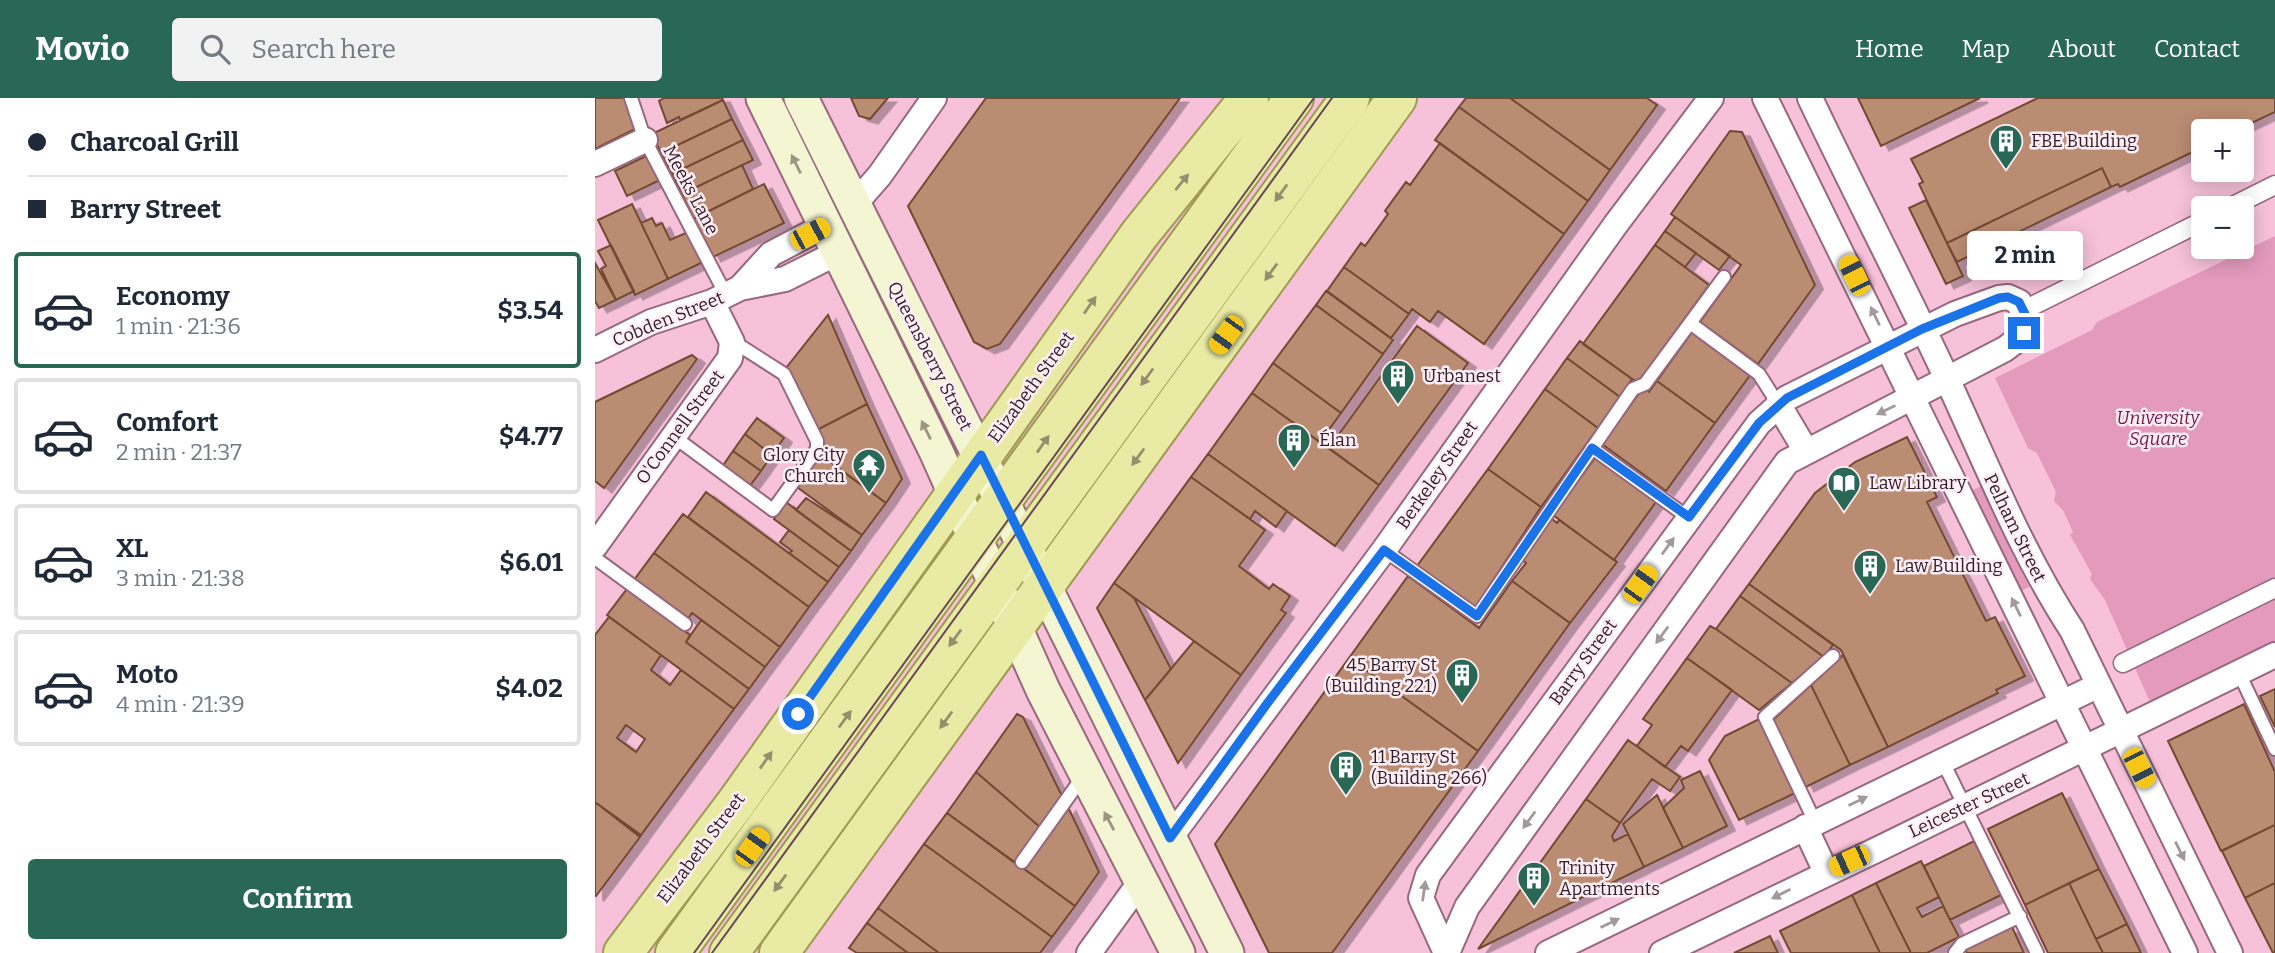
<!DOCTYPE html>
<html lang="en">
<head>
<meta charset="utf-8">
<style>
  body { margin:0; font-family:Bitter,serif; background:#f2f2f3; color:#1f2937; height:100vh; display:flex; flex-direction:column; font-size:26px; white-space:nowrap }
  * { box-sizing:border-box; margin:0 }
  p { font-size:23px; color:#747a83 }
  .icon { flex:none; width:38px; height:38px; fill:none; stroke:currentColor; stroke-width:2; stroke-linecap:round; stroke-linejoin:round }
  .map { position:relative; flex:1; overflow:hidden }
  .side { display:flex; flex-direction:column; background:#fff; width:595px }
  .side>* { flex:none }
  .hud { display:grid; align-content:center; height:154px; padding:0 28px; background:#fff }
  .tools { position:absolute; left:1596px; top:21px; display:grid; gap:14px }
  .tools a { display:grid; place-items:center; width:63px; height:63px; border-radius:7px; background:#fff; box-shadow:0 4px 18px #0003; font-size:35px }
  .end { position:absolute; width:32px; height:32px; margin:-16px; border:9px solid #1a73e8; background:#fff; box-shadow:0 0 0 4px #fff }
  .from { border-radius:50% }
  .bubble { position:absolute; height:49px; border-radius:7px; background:#fff; box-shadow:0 4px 18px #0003; font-size:23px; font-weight:700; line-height:49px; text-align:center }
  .car { position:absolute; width:21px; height:42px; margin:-21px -10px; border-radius:9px; box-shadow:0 0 5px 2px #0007; background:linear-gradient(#f5c518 24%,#345 0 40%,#f5c518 0 76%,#345 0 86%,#f5c518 0) }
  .hud b { display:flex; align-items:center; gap:24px; height:66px; font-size:26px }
  .hud b+b { border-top:2px solid #e0e1e3 }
  .hud i { width:18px; height:18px; background:#1f2937 }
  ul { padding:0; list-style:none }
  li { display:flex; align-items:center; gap:21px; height:116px; margin:0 14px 10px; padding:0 14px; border:4px solid #e0e1e3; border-radius:7px }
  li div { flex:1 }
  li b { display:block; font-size:26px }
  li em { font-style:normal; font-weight:700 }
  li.on { border-color:#296855 }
  li>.icon { width:63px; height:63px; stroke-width:1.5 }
  .action { display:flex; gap:14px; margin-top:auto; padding:14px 28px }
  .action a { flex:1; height:80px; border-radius:7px; background:#296855; color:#fff; font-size:28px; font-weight:700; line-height:80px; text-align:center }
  header { display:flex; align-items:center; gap:42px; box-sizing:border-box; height:98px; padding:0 35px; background:#296855; color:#fff }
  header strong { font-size:33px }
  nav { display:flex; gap:38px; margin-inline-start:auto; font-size:24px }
  .search { width:490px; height:63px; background:#f2f2f3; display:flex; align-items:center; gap:18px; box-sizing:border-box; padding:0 24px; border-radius:7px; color:#747a83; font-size:26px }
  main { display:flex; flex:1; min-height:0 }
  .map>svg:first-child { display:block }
  .green { fill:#e39abc }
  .building { fill:#ba8c72; stroke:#734932; stroke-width:2; fill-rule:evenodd; filter:url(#shadow) }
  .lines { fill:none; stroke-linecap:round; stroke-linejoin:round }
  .service-casing { stroke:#97687e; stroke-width:16 }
  .pedestrian-casing { stroke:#97687e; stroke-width:21 }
  .minor-casing { stroke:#97687e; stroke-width:28 }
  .secondary-casing { stroke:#97687e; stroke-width:37 }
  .primary-casing { stroke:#9e9a52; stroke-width:42 }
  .service { stroke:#fff; stroke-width:12 }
  .pedestrian { stroke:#fff; stroke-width:18 }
  .minor { stroke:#fff; stroke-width:24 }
  .secondary { stroke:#f4f5d2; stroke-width:33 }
  .primary { stroke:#e9eba5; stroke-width:38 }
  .tram { stroke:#664a57; stroke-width:2 }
  .oneway { fill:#9c9485 }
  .oneway2 { fill:#968e6c }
  .oneway3 { fill:#a2999d }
  .route { stroke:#1a73e8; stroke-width:9 }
  .labels { text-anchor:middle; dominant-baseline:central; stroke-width:5; stroke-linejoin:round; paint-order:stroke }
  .poi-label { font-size:18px; fill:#301d26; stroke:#ffeef5; text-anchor:start }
  .street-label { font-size:18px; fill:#301d26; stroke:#ffeef5 }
  .park-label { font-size:18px; font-style:italic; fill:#72174c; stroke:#ffeef5 }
</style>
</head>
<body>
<header>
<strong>Movio</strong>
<div class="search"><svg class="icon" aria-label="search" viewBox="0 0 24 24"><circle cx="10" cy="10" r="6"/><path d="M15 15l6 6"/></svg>Search here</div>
<nav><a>Home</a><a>Map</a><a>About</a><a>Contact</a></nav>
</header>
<main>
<section class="side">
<div class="hud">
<b><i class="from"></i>Charcoal Grill</b>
<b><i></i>Barry Street</b>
</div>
<ul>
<li class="on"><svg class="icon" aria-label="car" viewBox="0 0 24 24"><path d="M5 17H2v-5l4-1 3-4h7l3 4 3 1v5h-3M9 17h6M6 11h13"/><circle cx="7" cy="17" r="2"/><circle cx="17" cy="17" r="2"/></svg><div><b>Economy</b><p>1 min · 21:36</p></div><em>$3.54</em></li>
<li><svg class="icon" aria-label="car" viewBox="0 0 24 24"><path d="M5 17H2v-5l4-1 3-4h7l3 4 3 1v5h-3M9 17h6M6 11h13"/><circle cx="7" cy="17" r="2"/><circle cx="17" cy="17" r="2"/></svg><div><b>Comfort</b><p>2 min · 21:37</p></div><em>$4.77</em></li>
<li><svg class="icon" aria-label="car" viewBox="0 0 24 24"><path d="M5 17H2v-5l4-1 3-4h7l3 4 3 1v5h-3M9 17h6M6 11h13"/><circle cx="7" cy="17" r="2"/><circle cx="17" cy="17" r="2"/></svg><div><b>XL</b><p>3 min · 21:38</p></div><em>$6.01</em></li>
<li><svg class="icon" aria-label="car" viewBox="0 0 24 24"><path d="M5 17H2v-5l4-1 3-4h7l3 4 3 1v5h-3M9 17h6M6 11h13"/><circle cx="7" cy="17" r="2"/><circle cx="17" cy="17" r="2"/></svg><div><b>Moto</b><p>4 min · 21:39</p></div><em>$4.02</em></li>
</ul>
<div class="action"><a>Confirm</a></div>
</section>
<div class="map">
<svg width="1680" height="855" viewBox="0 0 1680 855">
  <defs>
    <filter id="shadow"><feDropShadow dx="8" dy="4.5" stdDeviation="0" flood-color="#0004"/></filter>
  </defs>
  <rect width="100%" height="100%" fill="#f6c1d9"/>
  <path class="green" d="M1680,138V544L1555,604L1510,502L1495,481L1497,476L1475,437L1478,434L1468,412L1459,403L1461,394L1442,355L1433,350L1400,280L1497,232L1502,224Z
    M1390,386L1440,486L1424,494L1374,394Z"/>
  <path class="building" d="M0,0H33L39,13L34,15L42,30L0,51Z
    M69,0H127L128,2L85,22L84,19L72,25L64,3Z
    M256,0H293L275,21L264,18Z
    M391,0H585L405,246L392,251L379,244L313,108Z
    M871,0H915L1015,72L993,103L864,9Z
    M915,0H1052L1062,7L1015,72Z
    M1263,0H1385L1286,48Z
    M1443,0H1680V14L1640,33H1608V49L1525,89L1523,86L1516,89L1507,70L1352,145L1324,86L1328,84L1316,61Z
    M128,2L137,21L66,55L57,36Z
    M864,9L993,103L969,136L840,42Z
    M137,21L148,42L77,76L66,55Z
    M1135,33L1147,34L1220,187L1163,266L1105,224L1146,167L1076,116Z
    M148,42L158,62L87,96L77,76Z
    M845,45L969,136L889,246L843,213L835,224L817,211L814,216L749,169L766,145L770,148L793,116L790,113L811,84L815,87Z
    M55,56L67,81L32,98L20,73Z
    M147,67L158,91L98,121L87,96Z
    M1507,70L1516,89L1362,164L1352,145Z
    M169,86L189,125L118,159L98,121Z
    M1331,102L1368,178L1351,186L1314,110Z
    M37,106L73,181L40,197L3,122Z
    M1080,119L1135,158L1124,172L1070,133Z
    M57,120L61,128L67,125L75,142L93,134L108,164L73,181L46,125Z
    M1070,133L1101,155L1090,169L1060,147Z
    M16,147L39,193L21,202L6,171L11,168L3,153Z
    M1060,147L1114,187L1043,285L988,246Z
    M0,165L21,202L4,210L0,203Z
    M749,169L814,216L796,240L732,193Z
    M731,193L798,242L788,256L721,207Z
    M721,207L788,256L746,315L678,265Z
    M233,217L272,306L222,332L191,270Z
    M822,228L873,265L784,387L734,350Z
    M1097,234L1156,276L1120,325L1062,283Z
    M985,243L1037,281L1025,299L972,260Z
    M97,257L102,261L9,390L0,383V304Z
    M972,260L1025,299L1003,330L950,291Z
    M678,265L746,315L725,344L657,295Z
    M1062,283L1120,325L1071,393L1007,346L1048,290L1054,294Z
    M950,291L1003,330L946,409L893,371Z
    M657,295L784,387L740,448L613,356Z
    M272,306L307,381L291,405L239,367L244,361L233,353L222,332Z
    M162,320L189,340L177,357L150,336Z
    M150,336L177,357L166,373L138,353Z
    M1312,339L1342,399L1332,404L1391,523L1400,519L1430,578L1401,592L1403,595L1293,649L1246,552L1154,486L1220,395L1260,364Z
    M138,353L166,373L154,389L127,369Z
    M613,356L692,413L681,429L660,413L655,421L596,379Z
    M226,357L291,405L267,437L202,389Z
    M1000,360L1061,404L1019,462L958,417Z
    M893,371L946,409L880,510L822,468Z
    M596,379L670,432L644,468L674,491L678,486L695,498L686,512L691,515L646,577L519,485Z
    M111,394L233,484L214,509L93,419Z
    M211,400L267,437L256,453L201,412Z
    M191,404L256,453L244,469L179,421Z
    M88,416L214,509L185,549L59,455Z
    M956,420L962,425L964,422L1022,464L975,525L917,483L931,465L927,461Z
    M194,432L244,469L233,484L194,455L197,453L185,444Z
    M59,455L185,549L170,569L97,515L93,521L39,482Z
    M813,478L884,530L917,483L975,525L883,653L754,560Z
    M519,485L539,500L576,571L550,602L502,510Z
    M1154,486L1238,547L1229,559L1145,498Z
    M32,491L95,537L91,544L154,591L139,611L12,517Z
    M1145,498L1229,559L1197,585L1121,531Z
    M14,519L66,557L56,572L75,587L86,572L139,611L46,737L0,704V537ZM31,627L50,641L41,654L22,640Z
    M106,522L170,569L154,591L91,544Z
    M1115,528L1121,531L1197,585L1164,612L1092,560Z
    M599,543L646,577L583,665L550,602Z
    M1248,557L1293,649L1255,667L1216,587Z
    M754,560L883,653L737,855H674L620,746Z
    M1092,560L1137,592L1093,653L1086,648L1070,669L1042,648L1057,627L1048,621Z
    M1216,587L1255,667L1211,689L1178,622Z
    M1680,591V629L1665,598Z
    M1649,606L1680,674V727L1626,753L1573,643Z
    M422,616L428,619L468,700L446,730L381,674Z
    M1164,621L1200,695L1144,722L1114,662L1130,638Z
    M1033,642L1085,679L1075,693L1057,681L1025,725L991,701Z
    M1105,673L1132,728L1088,750L1068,710L1089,690L1086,682Z
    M381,674L446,730L420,765L352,715Z
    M1467,695L1504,771L1430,807L1393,731Z
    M1062,697L1088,750L1049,769L1028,726Z
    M991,701L1025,725L1017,738L1019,743L1033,736L1049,769L883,851Z
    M0,704L45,739L1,798L0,797Z
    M473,709L504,774L480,808L429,771Z
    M352,715L480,808L457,839L329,746Z
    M1680,727V785L1650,800L1627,753Z
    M1379,743L1406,797L1355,822L1329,768Z
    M329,746L457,839L445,855H344L283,810Z
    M1326,763L1344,799L1322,810L1327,819L1348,808L1364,839L1332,855H1316L1281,785Z
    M1504,771L1532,826L1501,841L1474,785Z
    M1281,785L1316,855H1285L1257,797Z
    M1474,785L1501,841L1508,855H1453L1430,807Z
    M1680,785V854L1678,855L1650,800Z
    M1257,797L1285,855H1196L1185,833Z
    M283,810L344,855H313L272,825Z
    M272,825L313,855H262L254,850Z
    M1532,826L1546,855H1508L1501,841Z
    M1417,829L1429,855H1372L1370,851Z
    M1175,838L1183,855H1139Z"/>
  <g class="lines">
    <defs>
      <path id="service" d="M36,0L50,42L131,197
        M1095,225L1164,276L1183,306
        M78,338L178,412L222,351V343L189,276L136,242
        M997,350L1094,420
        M789,452L882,518L1038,291L1050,286L1129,179
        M0,460L90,526
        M1644,575L1680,651
        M1347,662L1442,855
        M1220,724L1170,619L1238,558
        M427,764L489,677
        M1360,855L1367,846L1425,818"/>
      <path id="pedestrian" d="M1634,110L1680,87
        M1429,212L1608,123
        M1528,565L1680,490"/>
      <path id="minor" d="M1170,0L1590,855
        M1215,0C1260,95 1309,188 1353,283C1392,367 1426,454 1477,532L1635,855
        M0,66L50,42
        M258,108L285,77L339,0
        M145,190L176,156L231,127
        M0,252L56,224L117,204L145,190L190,181L244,154
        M1183,306L1211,353
        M0,448L135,260L137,244L117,204
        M1210,729L1231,774
        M575,740L789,452L1021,126L1116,0
        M494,855L546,783
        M851,855L826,800L833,777L1164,325L1192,300L1360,216L1404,200L1413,199L1424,204L1432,228L1426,239L1410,251L1192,364L872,809L852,855
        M953,855L1504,587
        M1067,855C1272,757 1476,658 1680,557"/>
      <path id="secondary" d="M168,0L341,353L448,592L583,855
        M206,0L632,855"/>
      <path id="primary" d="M28,855L141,705L544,137L654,0
        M80,855C286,570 492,284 699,0
        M134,855L755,0
        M184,855L802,0"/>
    </defs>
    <use href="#service" class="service-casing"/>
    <use href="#pedestrian" class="pedestrian-casing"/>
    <use href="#minor" class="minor-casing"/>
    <use href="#secondary" class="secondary-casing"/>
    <use href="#primary" class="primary-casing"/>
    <use href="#service" class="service"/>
    <use href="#pedestrian" class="pedestrian"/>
    <use href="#minor" class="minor"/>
    <use href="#secondary" class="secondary"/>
    <use href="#primary" class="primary"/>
    <path class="tram" d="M99,855L719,0
      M117,855L737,0"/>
  </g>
  <defs><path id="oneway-solid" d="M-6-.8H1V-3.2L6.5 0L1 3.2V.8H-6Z" transform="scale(1.75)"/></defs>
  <g class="oneway">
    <use href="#oneway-solid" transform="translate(201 66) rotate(-116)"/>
    <use href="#oneway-solid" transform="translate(331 332) rotate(-116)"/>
    <use href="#oneway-solid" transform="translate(514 723) rotate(-118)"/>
  </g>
  <g class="oneway2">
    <use href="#oneway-solid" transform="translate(587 84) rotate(-51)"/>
    <use href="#oneway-solid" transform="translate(686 95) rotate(126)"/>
    <use href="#oneway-solid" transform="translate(676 174) rotate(126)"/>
    <use href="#oneway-solid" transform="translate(495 207) rotate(-55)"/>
    <use href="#oneway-solid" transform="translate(552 279) rotate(126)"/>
    <use href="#oneway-solid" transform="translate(448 346) rotate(-55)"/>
    <use href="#oneway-solid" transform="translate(543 359) rotate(126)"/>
    <use href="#oneway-solid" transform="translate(360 540) rotate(126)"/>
    <use href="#oneway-solid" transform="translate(250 621) rotate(-54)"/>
    <use href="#oneway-solid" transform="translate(351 622) rotate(126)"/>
    <use href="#oneway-solid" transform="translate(171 662) rotate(-55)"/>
    <use href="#oneway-solid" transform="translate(185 785) rotate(126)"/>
  </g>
  <g class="oneway3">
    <use href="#oneway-solid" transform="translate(1280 218) rotate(-116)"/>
    <use href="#oneway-solid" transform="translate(1291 312) rotate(154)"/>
    <use href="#oneway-solid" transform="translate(1073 448) rotate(-54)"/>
    <use href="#oneway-solid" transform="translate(1421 509) rotate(-116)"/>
    <use href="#oneway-solid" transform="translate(1067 537) rotate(126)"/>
    <use href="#oneway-solid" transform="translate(1263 703) rotate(-26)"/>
    <use href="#oneway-solid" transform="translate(934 722) rotate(126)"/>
    <use href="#oneway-solid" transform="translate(1585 753) rotate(64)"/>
    <use href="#oneway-solid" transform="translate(829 793) rotate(-82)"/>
    <use href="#oneway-solid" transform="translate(1186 796) rotate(153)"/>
    <use href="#oneway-solid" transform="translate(1015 825) rotate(-26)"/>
  </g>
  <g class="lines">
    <path class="route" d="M203,616L386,357L575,740L674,603L789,452L882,518L997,350L1094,419L1164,325L1192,300L1327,231L1404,200L1413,199L1424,204L1432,220L1429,235"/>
  </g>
  <defs>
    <symbol id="building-pin" viewBox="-11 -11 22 30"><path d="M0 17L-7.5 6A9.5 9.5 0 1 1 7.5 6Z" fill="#296855" stroke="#ffeef5"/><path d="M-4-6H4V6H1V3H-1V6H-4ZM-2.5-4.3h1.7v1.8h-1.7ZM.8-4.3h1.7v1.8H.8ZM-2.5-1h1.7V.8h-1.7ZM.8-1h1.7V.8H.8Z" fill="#fff"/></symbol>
    <symbol id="temple-pin" viewBox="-11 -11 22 30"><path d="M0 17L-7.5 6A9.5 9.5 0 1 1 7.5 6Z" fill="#296855" stroke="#ffeef5"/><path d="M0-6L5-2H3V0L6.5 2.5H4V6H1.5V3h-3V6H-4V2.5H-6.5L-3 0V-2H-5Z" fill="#fff"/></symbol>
    <symbol id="library-pin" viewBox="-11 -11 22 30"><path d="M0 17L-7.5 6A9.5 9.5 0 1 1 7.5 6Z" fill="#296855" stroke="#ffeef5"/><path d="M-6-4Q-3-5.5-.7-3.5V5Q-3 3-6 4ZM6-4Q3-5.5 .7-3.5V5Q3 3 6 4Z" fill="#fff"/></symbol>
  </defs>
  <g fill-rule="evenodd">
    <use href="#building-pin" x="1392" y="24" width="38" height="52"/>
    <use href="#building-pin" x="784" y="259" width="38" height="52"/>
    <use href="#building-pin" x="680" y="323" width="38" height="52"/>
    <use href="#temple-pin" x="255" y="348" width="38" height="52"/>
    <use href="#library-pin" x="1230" y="366" width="38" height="52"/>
    <use href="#building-pin" x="1256" y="449" width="38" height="52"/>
    <use href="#building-pin" x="848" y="558" width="38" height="52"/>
    <use href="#building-pin" x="732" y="650" width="38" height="52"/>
    <use href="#building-pin" x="920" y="761" width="38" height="52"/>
  </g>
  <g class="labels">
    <g class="poi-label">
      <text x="1436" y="43">FBE Building</text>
      <text x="828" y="278">Urbanest</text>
      <text x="724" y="342">Élan</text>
      <text x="250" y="357" text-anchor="end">Glory City<tspan x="250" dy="21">Church</tspan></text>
      <text x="1274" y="385">Law Library</text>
      <text x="1300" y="468">Law Building</text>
      <text x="842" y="567" text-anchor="end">45 Barry St<tspan x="842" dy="21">(Building 221)</tspan></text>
      <text x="776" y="659">11 Barry St<tspan x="776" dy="21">(Building 266)</tspan></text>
      <text x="964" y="770">Trinity<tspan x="964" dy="21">Apartments</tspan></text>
    </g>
    <g class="street-label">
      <text transform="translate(96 92) rotate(62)">Meeks Lane</text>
      <text transform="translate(73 221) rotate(-22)">Cobden Street</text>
      <text transform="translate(335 258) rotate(63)">Queensberry Street</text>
      <text transform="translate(436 289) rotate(-54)">Elizabeth Street</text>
      <text transform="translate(85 329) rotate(-54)">O'Connell Street</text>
      <text transform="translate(842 377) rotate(-55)">Berkeley Street</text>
      <text transform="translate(1420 430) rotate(64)">Pelham Street</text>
      <text transform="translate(988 564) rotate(-54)">Barry Street</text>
      <text transform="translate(1374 707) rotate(-25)">Leicester Street</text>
      <text transform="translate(106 750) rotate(-53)">Elizabeth Street</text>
    </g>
    <g class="park-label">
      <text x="1563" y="320">University<tspan x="1563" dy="21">Square</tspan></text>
    </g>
  </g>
</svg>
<div class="tools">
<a>+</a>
<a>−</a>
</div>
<i class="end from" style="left:203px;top:616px"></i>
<i class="end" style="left:1429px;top:235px"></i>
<div class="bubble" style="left:1372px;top:133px;width:116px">2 min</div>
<i class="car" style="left:215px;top:136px;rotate:62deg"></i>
<i class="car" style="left:1259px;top:177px;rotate:334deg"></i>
<i class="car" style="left:631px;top:237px;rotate:216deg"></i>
<i class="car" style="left:1045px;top:486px;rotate:36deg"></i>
<i class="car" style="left:1544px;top:670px;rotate:153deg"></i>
<i class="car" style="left:157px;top:749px;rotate:36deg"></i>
<i class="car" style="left:1254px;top:763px;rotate:246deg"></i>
</div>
</main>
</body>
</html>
